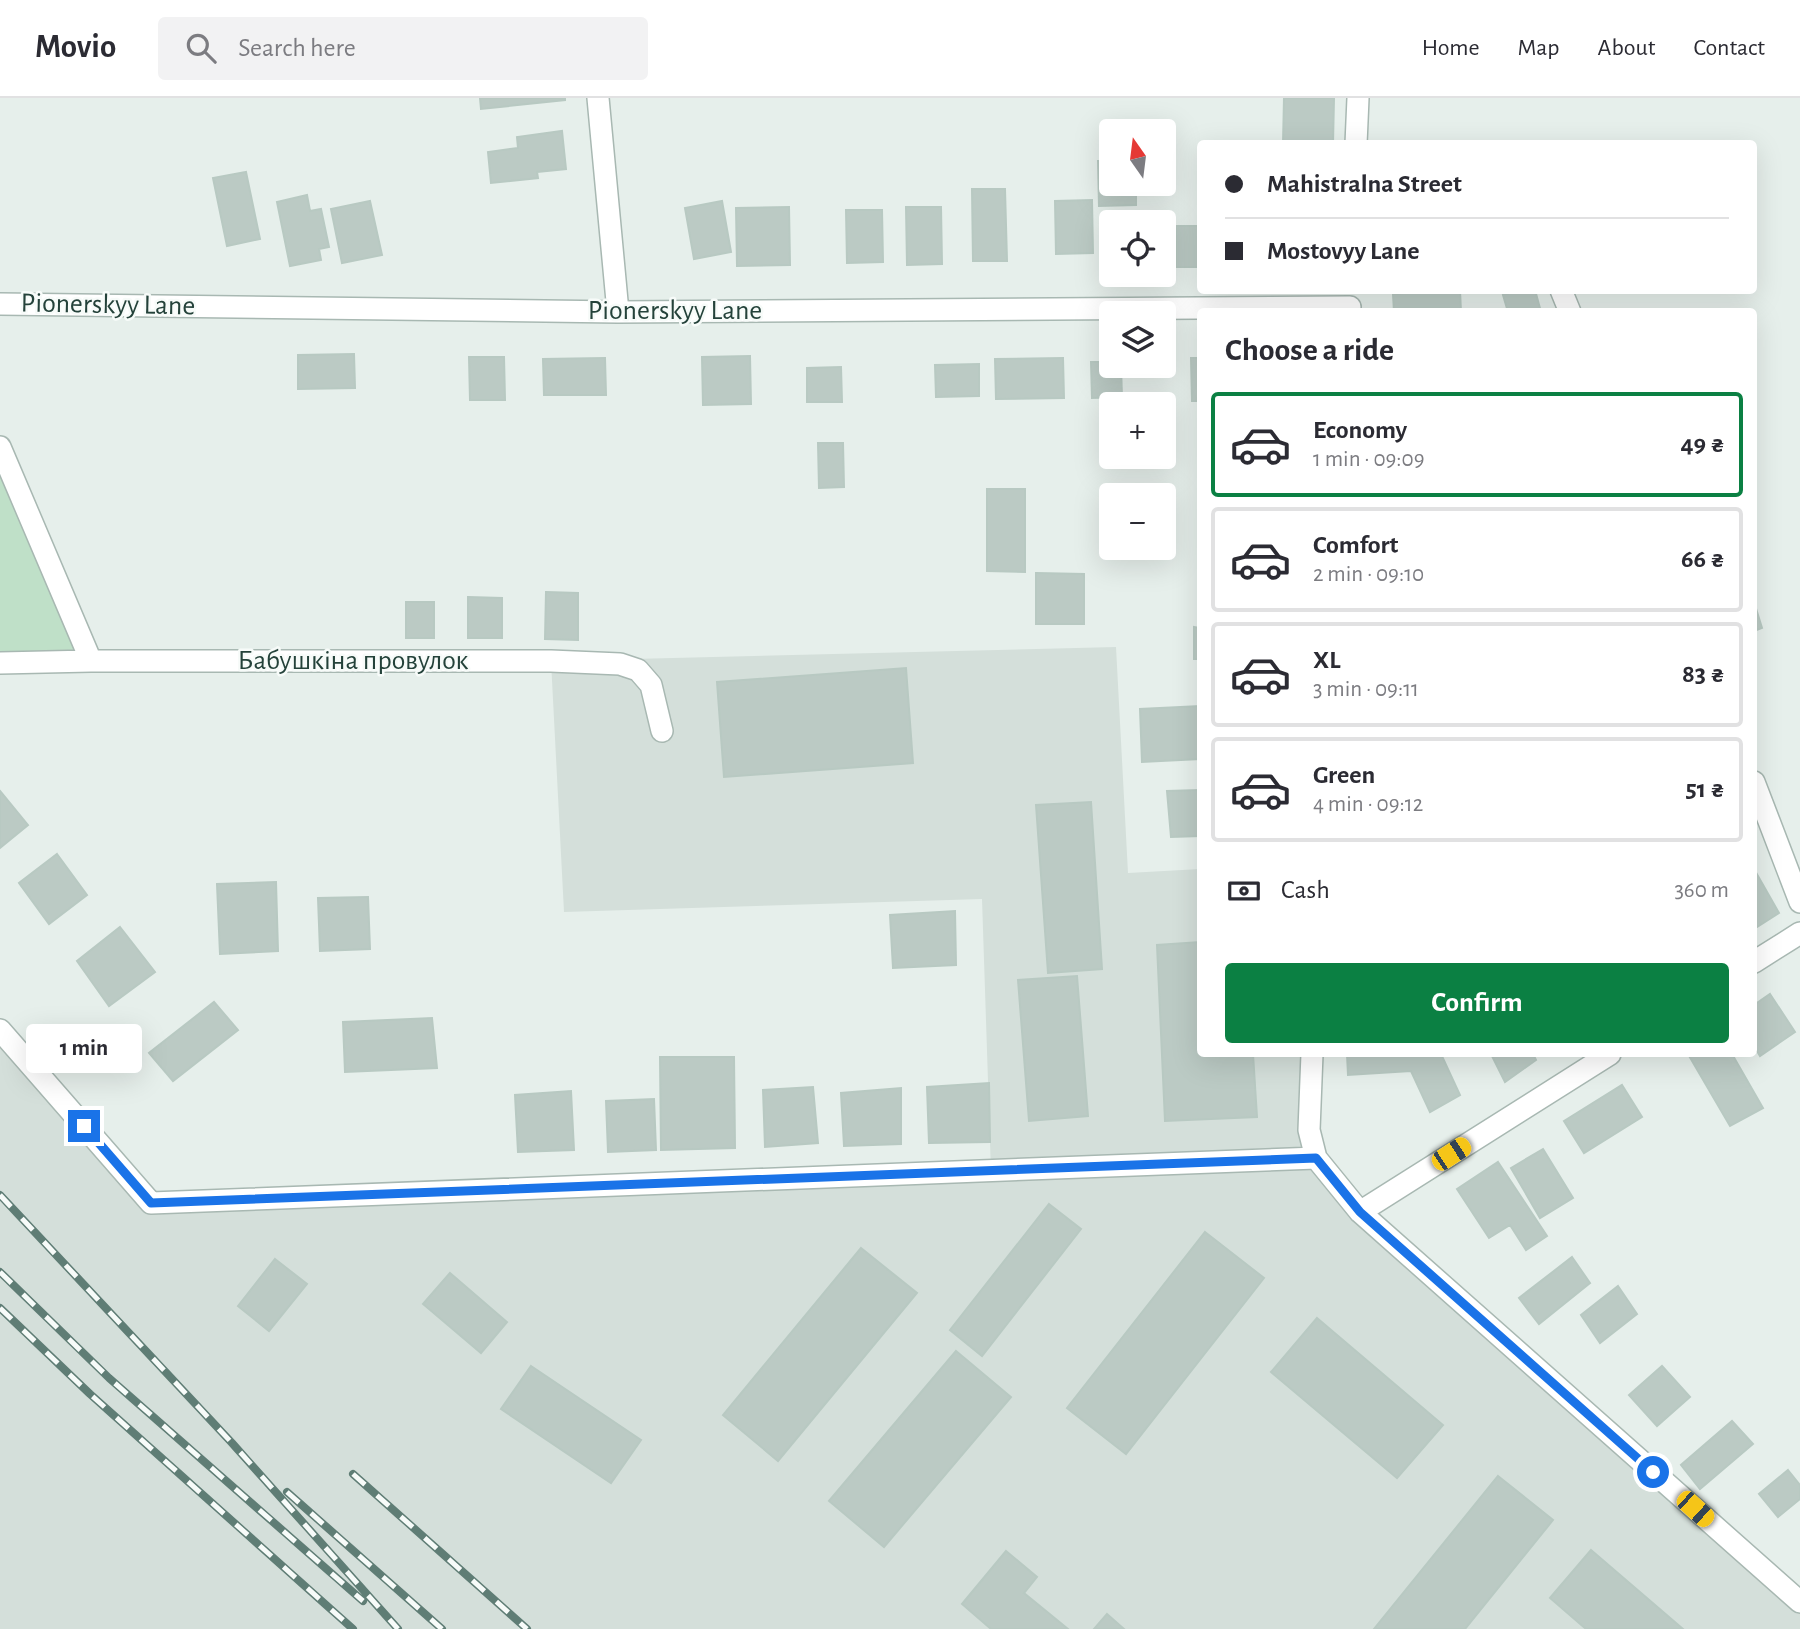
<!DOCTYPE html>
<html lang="en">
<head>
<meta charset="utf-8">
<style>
  body { margin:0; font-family:"Alegreya Sans",sans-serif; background:#f2f2f3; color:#2b2b33; height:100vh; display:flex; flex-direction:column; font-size:26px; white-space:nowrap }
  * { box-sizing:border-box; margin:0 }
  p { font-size:23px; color:#7c7c81 }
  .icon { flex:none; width:38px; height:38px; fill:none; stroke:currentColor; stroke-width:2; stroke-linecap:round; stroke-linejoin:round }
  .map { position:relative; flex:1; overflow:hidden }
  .drawer { position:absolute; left:1197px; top:210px; width:560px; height:749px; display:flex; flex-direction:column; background:#fff; border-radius:7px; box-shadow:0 7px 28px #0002 }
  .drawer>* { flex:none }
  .banner { position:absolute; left:1197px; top:42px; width:560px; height:154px; border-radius:7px; box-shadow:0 7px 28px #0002; display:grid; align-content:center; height:154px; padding:0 28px; background:#fff }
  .needle { width:46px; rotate:346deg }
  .buttons { position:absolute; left:1099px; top:21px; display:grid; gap:14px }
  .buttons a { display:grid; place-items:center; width:77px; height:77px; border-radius:7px; background:#fff; box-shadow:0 7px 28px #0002; font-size:35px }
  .end { position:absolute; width:32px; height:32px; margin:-16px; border:9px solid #1a73e8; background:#fff; box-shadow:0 0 0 4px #fff }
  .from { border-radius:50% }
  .bubble { position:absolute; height:49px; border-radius:7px; background:#fff; box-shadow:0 7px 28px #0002; font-size:23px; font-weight:700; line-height:49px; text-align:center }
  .car { position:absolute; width:21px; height:42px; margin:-21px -10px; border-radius:9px; box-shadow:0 0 5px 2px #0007; background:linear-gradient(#f5c518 24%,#345 0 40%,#f5c518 0 76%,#345 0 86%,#f5c518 0) }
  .banner b { display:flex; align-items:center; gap:24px; height:66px; font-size:26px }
  .banner b+b { border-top:2px solid #e1e1e2 }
  .banner i { width:18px; height:18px; background:#2b2b33 }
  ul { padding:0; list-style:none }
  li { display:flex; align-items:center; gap:21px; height:105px; margin:0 14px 10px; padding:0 14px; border:4px solid #e1e1e2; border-radius:7px }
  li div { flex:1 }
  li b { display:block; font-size:26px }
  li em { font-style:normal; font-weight:700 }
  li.on { border-color:#0b8043 }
  li>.icon { width:63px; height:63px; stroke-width:1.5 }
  h2 { padding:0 28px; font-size:32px; line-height:84px }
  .pay { display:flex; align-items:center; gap:18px; height:77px; padding:0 28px; font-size:26px }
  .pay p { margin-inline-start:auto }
  .button { display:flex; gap:14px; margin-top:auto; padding:14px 28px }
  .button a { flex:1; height:80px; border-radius:7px; background:#0b8043; color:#fff; font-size:28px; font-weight:700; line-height:80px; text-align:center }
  header { display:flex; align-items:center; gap:42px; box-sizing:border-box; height:98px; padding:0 35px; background:#fff; border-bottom:2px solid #e1e1e2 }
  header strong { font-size:33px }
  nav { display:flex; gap:38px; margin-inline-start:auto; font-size:24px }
  .search { width:490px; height:63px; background:#f2f2f3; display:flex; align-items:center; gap:18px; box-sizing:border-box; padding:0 24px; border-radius:7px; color:#7c7c81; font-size:26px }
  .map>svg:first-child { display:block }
  .built { fill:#d4dfda }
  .green { fill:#bfe0c8 }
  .building { fill:#bbcac4; stroke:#b8c9c2; stroke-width:2 }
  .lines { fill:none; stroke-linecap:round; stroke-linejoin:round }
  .minor-casing { stroke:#a8b8b2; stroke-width:24 }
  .minor { stroke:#fff; stroke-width:21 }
  .rail-casing { stroke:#5f7d75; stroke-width:8 }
  .rail { stroke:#f7fbf9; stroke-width:5; stroke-dasharray:16; stroke-linecap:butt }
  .route { stroke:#1a73e8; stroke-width:9 }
  .labels { text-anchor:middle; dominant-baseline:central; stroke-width:5; stroke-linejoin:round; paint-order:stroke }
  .street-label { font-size:28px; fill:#24423a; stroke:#f7fbf9 }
</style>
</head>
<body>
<header>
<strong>Movio</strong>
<div class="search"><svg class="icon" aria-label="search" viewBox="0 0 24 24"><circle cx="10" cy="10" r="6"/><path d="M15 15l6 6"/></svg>Search here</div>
<nav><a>Home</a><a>Map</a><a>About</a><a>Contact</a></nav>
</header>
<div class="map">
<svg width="1800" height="1531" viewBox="0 0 1800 1531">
  <rect width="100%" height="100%" fill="#e6efeb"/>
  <path class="built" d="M1116,549L1128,775L1200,771V956H1312L1316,1060L1800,1504V1531H0V932L151,1105L991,1074L982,801L564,814L551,563Z"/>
  <path class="green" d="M0,349L91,563L0,565Z"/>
  <path class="building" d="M480,0H565V2L481,11Z
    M1284,0H1334L1333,46H1283Z
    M562,33L566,71L537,74L538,80L491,85L488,54L518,50L517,39Z
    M1098,63H1111V86H1136V107L1099,108Z
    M246,74L260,141L227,148L213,80Z
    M972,91H1005L1007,163H973Z
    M307,97L310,113L321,111L329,149L319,151L321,162L290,168L277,104Z
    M1092,102L1093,155L1056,156L1055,103Z
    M370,103L382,157L342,165L331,111Z
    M722,103L731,154L694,161L685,110Z
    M789,109L790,167L737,168L736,110Z
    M906,109H941L942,166L907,167Z
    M846,112H882L883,164L847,165Z
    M1176,128H1200V169H1176Z
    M1435,192H1460L1461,214H1394L1393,196Z
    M1518,192H1535L1541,214H1508L1503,197Z
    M354,256L355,290L298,291V257Z
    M750,258L751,306L703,307L702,259Z
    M469,259H504L505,302H470Z
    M605,260L606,297H544L543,261Z
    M1063,260L1064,300L996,301L995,261Z
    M1191,260H1200V303H1192Z
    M1091,264H1111V268H1121L1122,299L1092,300Z
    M979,266V298L936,299L935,267Z
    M841,269L842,304H807V270Z
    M818,345H843L844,389L819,390Z
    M987,391H1025V474L987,473Z
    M1036,475L1084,476V526H1036Z
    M546,494L578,495V542L545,541Z
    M468,499L502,500V540H468Z
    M406,504H434V540H406Z
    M1754,504L1762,530L1754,533Z
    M1194,529L1200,530V561H1194Z
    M906,570L913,665L724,679L717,584Z
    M1200,608V661L1142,664L1140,611Z
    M1200,692V738L1171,739L1167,693Z
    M0,693L28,727L0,750Z
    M1091,704L1102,871L1048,875L1036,707Z
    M57,756L87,797L49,826L19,785Z
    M1754,771L1779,815L1754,831Z
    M276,784L278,853L220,856L217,786Z
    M368,799L370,851L320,853L318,800Z
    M955,813L956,867L893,870L890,817Z
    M120,829L155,874L109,908L77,863Z
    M1200,844V956H1253L1257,1019L1165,1023L1157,847Z
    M1077,878L1088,1018L1029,1023L1018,882Z
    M1770,896L1795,934L1760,958L1754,948V907Z
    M214,904L238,932L173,983L149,955Z
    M432,920L437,970L345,974L343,924Z
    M1347,956H1441L1460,997L1430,1014L1411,973L1348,977Z
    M1491,956H1533L1536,962L1505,984Z
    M1688,956H1732L1763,1010L1730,1028Z
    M660,959H734L735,1050L661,1052Z
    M989,985L990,1044L929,1045L927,989Z
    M1622,987L1642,1019L1584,1055L1564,1023Z
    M813,989L818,1045L765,1049L763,992Z
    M901,990V1046L844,1048L841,995Z
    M571,993L574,1052L518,1054L515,997Z
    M654,1001L656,1052L608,1054L606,1003Z
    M1543,1051L1573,1100L1540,1120L1511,1070Z
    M1498,1064L1547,1138L1526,1152L1510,1127L1489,1140L1457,1091Z
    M1049,1106L1081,1131L982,1258L950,1232Z
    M1205,1134L1264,1180L1126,1356L1067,1310Z
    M861,1150L917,1195L778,1363L723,1317Z
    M1572,1159L1590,1185L1539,1226L1519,1200Z
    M275,1161L307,1186L269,1233L238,1208Z
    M450,1175L507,1224L481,1255L423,1206Z
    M1618,1188L1637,1216L1600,1245L1581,1217Z
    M1317,1220L1443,1327L1397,1380L1271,1274Z
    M956,1253L1011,1299L884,1449L829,1403Z
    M531,1268L641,1342L611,1385L501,1311Z
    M1662,1268L1690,1299L1657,1328L1629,1297Z
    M1732,1323L1753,1346L1700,1391L1681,1367Z
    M1788,1372L1800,1387V1401L1778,1419L1759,1396Z
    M1498,1378L1553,1422L1465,1531H1374Z
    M1591,1452L1683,1531H1586L1550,1500Z
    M1006,1453L1037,1479L1024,1495L1068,1531H991L962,1506Z
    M1107,1516L1124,1531H1094Z"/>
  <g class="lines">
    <defs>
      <path id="minor" d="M598,0L618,214
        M1356,46L1358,0
        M1561,192L1570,214
        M0,206L618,214L1350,209
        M0,349L91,563
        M0,565L91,563H551L620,566L638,572L651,587L662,633
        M1754,684L1800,804
        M1754,864L1800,835
        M0,932L151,1105L1316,1060
        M1312,956L1309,1032L1316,1060L1360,1114L1800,1504
        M1360,1114L1610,956"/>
    </defs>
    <use href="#minor" class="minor-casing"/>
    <use href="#minor" class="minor"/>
    <defs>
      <path id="rail" d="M0,1097L232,1345L398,1531
        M0,1174L109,1280L363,1503
        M0,1210L90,1296L353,1531
        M353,1376L527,1531
        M287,1394L442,1531"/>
    </defs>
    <use href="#rail" class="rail-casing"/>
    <use href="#rail" class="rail"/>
  </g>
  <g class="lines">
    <path class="route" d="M84,1028L151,1105L1316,1060L1360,1114L1653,1374"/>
  </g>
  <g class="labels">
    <g class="street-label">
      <text transform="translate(108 207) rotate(1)">Pionerskyy Lane</text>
      <text x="675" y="213">Pionerskyy Lane</text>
      <text x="353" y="563">Бабушкіна провулок</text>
    </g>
  </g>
</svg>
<div class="buttons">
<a><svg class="needle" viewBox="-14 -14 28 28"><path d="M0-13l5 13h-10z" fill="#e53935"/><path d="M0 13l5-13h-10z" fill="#7c7c81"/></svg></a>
<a><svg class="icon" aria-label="locate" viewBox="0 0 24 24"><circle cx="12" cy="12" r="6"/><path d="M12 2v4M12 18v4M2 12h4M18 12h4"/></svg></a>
<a><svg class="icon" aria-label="layers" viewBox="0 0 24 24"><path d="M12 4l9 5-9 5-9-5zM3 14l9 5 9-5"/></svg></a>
<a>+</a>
<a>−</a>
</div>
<i class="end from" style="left:1653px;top:1374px"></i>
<i class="end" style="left:84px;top:1028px"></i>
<div class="bubble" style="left:26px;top:926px;width:116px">1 min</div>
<i class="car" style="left:1451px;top:1056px;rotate:57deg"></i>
<i class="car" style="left:1695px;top:1411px;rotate:132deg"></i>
<div class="banner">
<b><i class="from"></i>Mahistralna Street</b>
<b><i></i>Mostovyy Lane</b>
</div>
<section class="drawer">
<h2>Choose a ride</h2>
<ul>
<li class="on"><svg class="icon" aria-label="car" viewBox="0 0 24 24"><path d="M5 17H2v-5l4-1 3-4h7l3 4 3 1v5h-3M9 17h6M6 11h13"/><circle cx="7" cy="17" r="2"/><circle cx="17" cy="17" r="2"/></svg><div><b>Economy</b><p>1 min · 09:09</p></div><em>49 ₴</em></li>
<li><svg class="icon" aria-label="car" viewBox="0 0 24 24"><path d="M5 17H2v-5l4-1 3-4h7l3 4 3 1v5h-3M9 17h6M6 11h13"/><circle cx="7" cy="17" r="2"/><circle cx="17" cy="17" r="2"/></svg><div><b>Comfort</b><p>2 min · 09:10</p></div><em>66 ₴</em></li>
<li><svg class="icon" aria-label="car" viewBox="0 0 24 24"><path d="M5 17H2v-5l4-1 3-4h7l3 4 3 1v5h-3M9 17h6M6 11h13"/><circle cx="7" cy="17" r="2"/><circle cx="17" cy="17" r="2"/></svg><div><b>XL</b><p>3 min · 09:11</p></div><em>83 ₴</em></li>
<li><svg class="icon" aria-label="car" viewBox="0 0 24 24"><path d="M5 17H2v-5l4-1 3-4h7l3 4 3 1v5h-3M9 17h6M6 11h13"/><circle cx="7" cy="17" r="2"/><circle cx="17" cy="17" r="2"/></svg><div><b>Green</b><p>4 min · 09:12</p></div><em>51 ₴</em></li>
</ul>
<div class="pay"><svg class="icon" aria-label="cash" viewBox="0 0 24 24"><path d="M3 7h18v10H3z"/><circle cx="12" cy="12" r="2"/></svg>Cash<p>360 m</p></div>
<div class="button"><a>Confirm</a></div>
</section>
</div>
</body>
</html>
